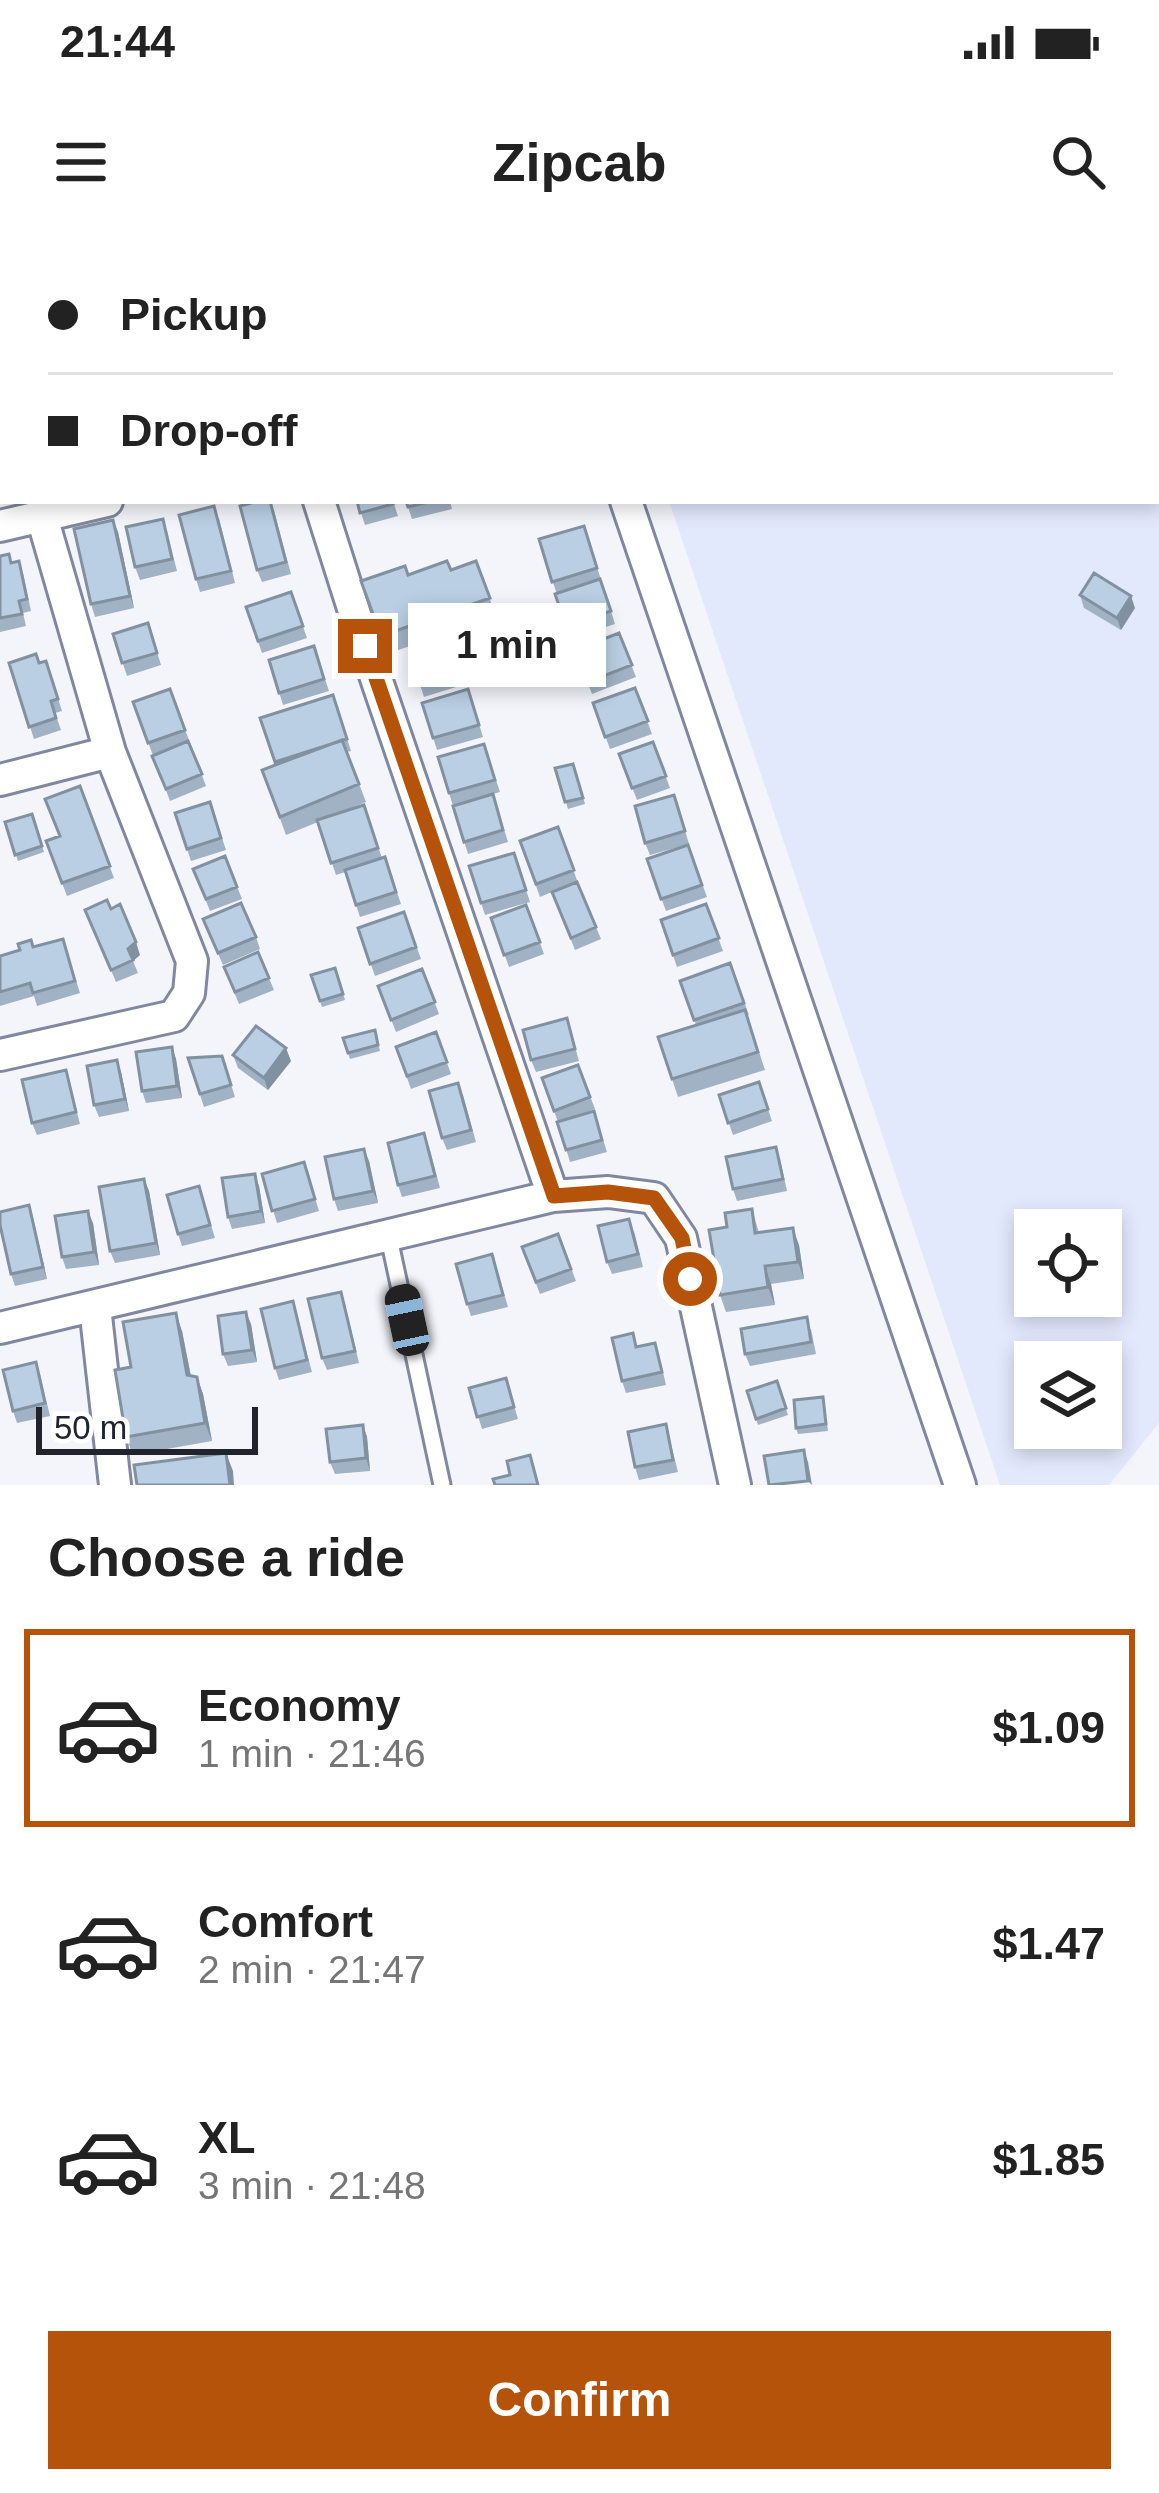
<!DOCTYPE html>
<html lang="en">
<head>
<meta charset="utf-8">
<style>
  body { margin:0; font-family:Arial,sans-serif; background:#f6f6f6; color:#222; height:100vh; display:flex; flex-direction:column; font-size:45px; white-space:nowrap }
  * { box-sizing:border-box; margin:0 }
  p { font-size:39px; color:#767676 }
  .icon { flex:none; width:66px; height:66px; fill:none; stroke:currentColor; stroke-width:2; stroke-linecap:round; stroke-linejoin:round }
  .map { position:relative; height:1245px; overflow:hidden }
  .side { display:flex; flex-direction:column; background:#fff; flex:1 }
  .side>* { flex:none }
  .hud { position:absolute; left:0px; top:0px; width:1161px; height:264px; box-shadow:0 6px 18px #0003; display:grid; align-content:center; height:264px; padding:0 48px; background:#fff }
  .tools { position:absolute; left:1014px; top:969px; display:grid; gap:24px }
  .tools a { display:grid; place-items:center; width:108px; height:108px; border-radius:0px; background:#fff; box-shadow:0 6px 18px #0003; font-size:60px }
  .scale { position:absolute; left:36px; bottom:30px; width:222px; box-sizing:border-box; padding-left:12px; border:6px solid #21242d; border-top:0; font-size:33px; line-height:42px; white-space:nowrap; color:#21242d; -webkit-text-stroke:9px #fff; paint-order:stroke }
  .end { position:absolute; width:54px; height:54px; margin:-27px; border:15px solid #b45309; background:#fff; box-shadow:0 0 0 6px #fff }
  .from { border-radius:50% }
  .bubble { position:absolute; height:84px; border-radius:0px; background:#fff; box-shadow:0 6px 18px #0003; font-size:39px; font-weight:700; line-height:84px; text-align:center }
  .car { position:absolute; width:36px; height:72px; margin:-36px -18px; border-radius:15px; box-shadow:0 0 9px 3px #0007; background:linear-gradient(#222 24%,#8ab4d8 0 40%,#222 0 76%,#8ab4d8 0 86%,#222 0) }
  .hud b { display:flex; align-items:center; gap:42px; height:114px; font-size:45px }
  .hud b+b { border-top:3px solid #e0e0e0 }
  .hud i { width:30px; height:30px; background:#222 }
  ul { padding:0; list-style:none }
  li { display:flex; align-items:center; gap:36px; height:198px; margin:0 24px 18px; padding:0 24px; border:6px solid transparent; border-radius:0px }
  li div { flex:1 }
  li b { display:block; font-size:45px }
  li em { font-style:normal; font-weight:700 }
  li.active { border-color:#b45309 }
  li>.icon { width:108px; height:108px; stroke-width:1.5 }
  h2 { padding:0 48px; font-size:54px; line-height:144px }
  .action { display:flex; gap:24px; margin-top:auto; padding:24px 48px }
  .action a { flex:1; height:138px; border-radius:0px; background:#b45309; color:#fff; font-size:48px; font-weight:700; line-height:138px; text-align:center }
  .status { display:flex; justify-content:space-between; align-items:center; height:84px; padding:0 60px; background:#fff; direction:ltr }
  .status svg { height:33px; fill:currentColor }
  header { display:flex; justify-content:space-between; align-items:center; height:156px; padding:0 48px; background:#fff; font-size:54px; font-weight:700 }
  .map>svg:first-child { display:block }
  .built { fill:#e3e9fd; fill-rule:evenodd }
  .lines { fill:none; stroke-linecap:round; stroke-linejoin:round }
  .service-casing { stroke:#80879f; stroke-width:21 }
  .minor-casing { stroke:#80879f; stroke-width:36 }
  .service { stroke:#fff; stroke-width:15 }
  .minor { stroke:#fff; stroke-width:30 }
  .wall { fill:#a0b2c4 }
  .shaded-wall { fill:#8291a0 }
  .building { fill:#bacfe4; stroke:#8291a0; stroke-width:3 }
  .route { stroke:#b45309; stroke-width:15 }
</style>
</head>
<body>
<div class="status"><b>21:44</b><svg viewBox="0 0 49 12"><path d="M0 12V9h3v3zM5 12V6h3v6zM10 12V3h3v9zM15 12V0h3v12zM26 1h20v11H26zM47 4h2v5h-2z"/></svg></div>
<header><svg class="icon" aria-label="menu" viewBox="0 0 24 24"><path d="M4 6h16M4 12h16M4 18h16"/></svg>Zipcab<svg class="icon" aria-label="search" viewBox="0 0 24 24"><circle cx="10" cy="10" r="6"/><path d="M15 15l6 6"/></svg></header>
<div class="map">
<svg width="1159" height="1245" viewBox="0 0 1159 1245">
  <rect width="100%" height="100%" fill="#f4f5fb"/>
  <path class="built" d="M600,0H1159V1183L1109,1245H1000L669,261H1158V3ZM1035,990H1101V1056H1035ZM1035,1122H1101V1188H1035Z"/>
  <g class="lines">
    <defs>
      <path id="service" d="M389,998L442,1245"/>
      <path id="minor" d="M34,0L35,3
        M540,0L541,3
        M56,3L70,0
        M319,261L365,406L553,956
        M626,261L960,1245
        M0,286L107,261
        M0,540L110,512
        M0,815L174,776L189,753L192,721L110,512L42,277
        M95,1067L115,1245
        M0,1088L553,956L608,952L654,958L681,998L735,1245"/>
    </defs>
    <use href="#service" class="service-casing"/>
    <use href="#minor" class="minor-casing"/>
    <use href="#service" class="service"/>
    <use href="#minor" class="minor"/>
  </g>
  <path class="wall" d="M437,0H483L484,3H438Z
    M357,261H393L398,276L365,285Z
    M406,261H450L452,269L412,279Z
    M274,271L291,334L262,342L257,330Z
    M219,278L235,343L200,352L196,339Z
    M113,280L118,292L134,368L95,377L91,364Z
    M584,286L615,384L571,398L539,299Z
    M167,291L177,331L140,340L135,327Z
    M0,316L12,323L23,333L31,371L23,373L26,386L0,392Z
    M476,321L496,376L387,414L361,341L451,330Z
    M291,352L307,398L262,413L246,367Z
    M1080,355L1135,368L1121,390L1084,368Z
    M148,383L161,425L127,436L113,394Z
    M619,393L636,437L592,454L575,410Z
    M454,400L469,443L424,457L410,414Z
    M314,406L329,451L283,465L269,420Z
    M46,421L62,471L55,473L61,490L34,499L9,423H39Z
    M635,448L652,494L610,509L593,463Z
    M170,449L206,546L170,561L133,462Z
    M468,449L483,497L437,510L422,463Z
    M333,455L351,511L347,512L366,562L336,574L364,565L382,618L385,617L401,664L360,677L345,632L336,635L318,582L286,595L262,530L276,524L260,478Z
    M653,502L670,548L637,560L619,514Z
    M484,504L500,552L493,554L508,602L468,614L449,553Z
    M573,524L585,564L568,569L555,528Z
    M80,546L114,638L67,656L46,601L59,596Z
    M210,562L226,610L191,621L175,573Z
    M678,567L689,604L650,615L645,603Z
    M32,574L44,612L18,621L5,582Z
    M558,587L578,643L601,699L575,710L552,652L540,657L520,601Z
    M688,605L707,657L666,671L647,619Z
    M514,613L530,662L485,675L469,626Z
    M225,616L242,659L210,671L193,629Z
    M706,664L723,711L677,727L661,680Z
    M526,665L544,714L509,727L491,678Z
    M111,669L140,715L133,721L138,733L116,742L85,670Z
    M404,672L421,719L375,736L358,688Z
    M208,691L256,697L260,709L223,725Z
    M63,699L80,753L37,766L34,756L0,766V716Z
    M258,712L274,750L239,764L224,727Z
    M730,723L749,775H747L765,830L678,857L658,797L696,785L680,741Z
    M335,728L345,760L322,767L311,735Z
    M422,729L439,774L396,792L378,746Z
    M567,778L579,821L536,832L531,820Z
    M375,790L380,811L350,819L343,798Z
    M436,792L451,834L411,849L396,807Z
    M172,807L176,819L182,858L146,863L142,851Z
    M233,815L291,821L268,850L238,828Z
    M222,816L235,857L204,867L188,818Z
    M117,820L121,832L129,871L99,877L94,865Z
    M578,825L595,869L577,876L594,871L607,912L570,922L558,882L542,838Z
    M66,830L80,884L37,895L32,883Z
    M759,842L772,881L733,895L719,855Z
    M463,855L476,902L447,910L442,898Z
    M429,906L440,948L402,957L398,945Z
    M780,919L787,951L737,961L733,949Z
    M369,921L378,963L338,971L334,959Z
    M304,922L319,971L277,983L262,934Z
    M144,939L149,951L160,1015L115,1023L110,1011Z
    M199,946L215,998L182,1006L178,994Z
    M259,946L265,983L232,989L228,977Z
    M29,965L47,1039L15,1046L11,1034Z
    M752,969L759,993L799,1005L804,1039L771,1044L775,1065L726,1072L720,1055L727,987Z
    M93,983L99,1025L66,1029L62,1017Z
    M634,991L643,1027L612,1034L607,1022Z
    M558,994L576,1041L540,1054L522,1007Z
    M496,1026L508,1067L471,1076L467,1064Z
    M293,1061L312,1132L279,1140L275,1128Z
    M345,1064L359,1123L327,1130L322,1118Z
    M251,1084L257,1122L228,1126L223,1114Z
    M811,1089L816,1114L750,1126L745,1114Z
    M182,1091L191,1136L197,1137L203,1154L212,1201L133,1215L126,1197L131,1127Z
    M637,1107L659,1115L666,1145L626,1153L622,1141Z
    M40,1134L50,1176L17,1183L13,1171Z
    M506,1138L518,1179L482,1189L469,1148Z
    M777,1141L788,1175L758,1185L747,1151Z
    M823,1157L828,1191L798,1194L796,1188Z
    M666,1184L678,1232L639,1240L635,1227Z
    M363,1185L367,1197L370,1231L335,1234L330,1222Z"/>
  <path class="shaded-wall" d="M113,280L118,292L134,368L130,356Z
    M1131,356L1135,368L1121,390L1117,378Z
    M136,702L140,715L133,721L128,709Z
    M172,807L176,819L182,858L177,846Z
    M286,808L291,821L268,850L264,838Z
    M117,820L121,832L129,871L125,859Z
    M364,909L369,921L378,963L373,951Z
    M255,934L259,946L265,983L261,971Z
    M144,939L149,951L160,1015L156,1003Z
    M29,965L33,978L47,1039L43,1027Z
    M88,971L93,983L99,1025L94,1012Z
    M793,988L799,1005L804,1039L798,1022Z
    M765,1026L771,1044L775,1065L768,1047Z
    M246,1072L251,1084L257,1122L252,1110Z
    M176,1073L182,1091L194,1153L187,1135Z
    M197,1137L203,1154L212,1201L205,1183Z
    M363,1185L367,1197L370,1231L366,1218Z
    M804,1210L808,1222L812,1245L808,1241Z
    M226,1213L233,1231L234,1245H230Z"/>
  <path class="building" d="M208,0H228V3H196Z
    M259,0H294L295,3H260Z
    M437,0H459L450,3H438Z
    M1158,114H1159V175H1158Z
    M0,131H3V153L0,154Z
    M259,261H270L286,322L257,330L240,266Z
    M357,261H392L393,264L360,273Z
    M406,261H432L408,267Z
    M214,266L231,331L196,339L179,275Z
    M163,279L172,319L135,327L126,287Z
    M113,280L130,356L91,364L74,289Z
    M584,286L597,328L552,342L539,299Z
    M9,314L11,323L19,321L27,359L19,361L22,374L0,378V316Z
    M447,321L451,330L476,321L490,358L381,396L361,341L405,326L408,335Z
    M1094,333L1131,356L1117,378L1080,355Z
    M600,339L611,371L566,386L555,354Z
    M291,352L303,386L258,401L246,367Z
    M148,383L157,413L122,423L113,394Z
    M619,393L632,425L588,442L575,410Z
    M454,400L464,431L419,445L410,414Z
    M314,406L324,439L279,453L269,420Z
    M36,414L39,423L46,421L58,459L51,461L56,478L29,487L9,423Z
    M635,448L648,481L605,497L593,463Z
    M170,449L185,490L148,503L133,462Z
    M468,449L479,485L433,498L422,463Z
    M333,455L347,499L275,522L260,478Z
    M342,500L359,544L280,577L262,530Z
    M188,501L202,534L166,549L152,516Z
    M653,502L666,536L632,548L619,514Z
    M484,504L495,540L449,553L438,517Z
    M573,524L583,558L565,562L555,528Z
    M80,546L110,626L62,643L46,601L60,596L45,559Z
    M493,554L503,590L464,602L453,566Z
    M674,555L685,591L645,603L635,566Z
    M210,562L221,598L187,609L175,573Z
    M364,565L378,608L331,623L317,580Z
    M32,574L42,606L15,615L5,582Z
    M558,587L574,630L536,644L520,601Z
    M688,605L702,645L661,659L647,619Z
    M514,613L526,650L481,663L469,626Z
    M225,616L237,647L206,659L193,629Z
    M385,617L396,652L356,665L345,630Z
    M577,642L596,687L571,698L552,652Z
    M107,660L111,669L120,664L136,702L128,709L133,720L111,730L85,670Z
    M241,663L256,697L218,713L203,679Z
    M706,664L719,698L673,715L661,680Z
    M526,665L540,702L504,715L491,678Z
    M404,672L416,707L370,724L358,688Z
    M63,699L75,741L33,753L30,743L0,752V716L20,710L18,704L31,700L33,707Z
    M258,712L269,738L235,752L224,727Z
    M730,723L744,763L694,780L680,741Z
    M335,728L343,754L320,761L311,735Z
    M422,729L435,762L391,780L378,746Z
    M745,770L758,812L672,839L658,797Z
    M567,778L575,809L531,820L523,790Z
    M256,786L286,808L264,838L233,815Z
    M375,790L378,805L348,813L343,798Z
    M436,792L447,822L407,836L396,807Z
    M172,807L177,846L142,851L136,812Z
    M222,816L231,845L200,854L188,818Z
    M117,820L125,859L94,865L87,826Z
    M578,825L590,857L554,871L542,838Z
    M66,830L76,872L32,883L22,840Z
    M759,842L768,869L728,883L719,855Z
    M458,843L471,890L442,898L429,851Z
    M594,871L602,900L566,910L557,882Z
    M424,893L435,936L398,945L388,903Z
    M776,907L783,939L733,949L726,917Z
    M364,909L373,951L334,959L325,917Z
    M304,922L315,959L272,971L262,934Z
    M255,934L261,971L228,977L222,938Z
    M144,939L156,1003L110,1011L99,947Z
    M199,946L210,985L178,994L167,955Z
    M29,965L43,1027L11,1034L0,985V972Z
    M752,969L755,993L793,988L798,1022L765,1026L768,1047L720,1055L709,990L727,987L725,973Z
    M88,971L94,1012L62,1017L55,976Z
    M629,979L638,1014L607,1022L598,986Z
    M558,994L571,1029L536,1042L522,1007Z
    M492,1014L503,1055L467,1064L456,1024Z
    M341,1052L355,1111L322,1118L308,1059Z
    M293,1061L307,1120L275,1128L261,1069Z
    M246,1072L252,1110L223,1114L218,1076Z
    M176,1073L187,1135L197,1137L205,1183L126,1197L115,1130L131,1127L123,1082Z
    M807,1077L811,1102L745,1114L741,1089Z
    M633,1093L636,1107L655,1103L662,1132L622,1141L612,1098Z
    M36,1122L45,1163L13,1171L3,1130Z
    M506,1138L514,1167L477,1177L469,1148Z
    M777,1141L786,1168L756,1179L747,1151Z
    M823,1157L826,1184L796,1188L794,1160Z
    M666,1184L673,1220L635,1227L628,1192Z
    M363,1185L366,1218L330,1222L326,1189Z
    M804,1210L808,1241L769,1245L764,1216Z
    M226,1213L230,1245H137L134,1225Z
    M530,1215L538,1245H495L493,1239L510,1235L507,1221Z"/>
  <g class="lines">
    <path class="route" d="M365,406L554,956L608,952L654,958L682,998L690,1039"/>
  </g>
</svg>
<div class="tools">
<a><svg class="icon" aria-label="locate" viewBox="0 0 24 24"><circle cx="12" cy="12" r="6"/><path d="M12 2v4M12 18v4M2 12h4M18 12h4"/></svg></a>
<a><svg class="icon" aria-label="layers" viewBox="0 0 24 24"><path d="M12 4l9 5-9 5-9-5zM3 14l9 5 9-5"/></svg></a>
</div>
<div class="scale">50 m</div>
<i class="end from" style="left:690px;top:1039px"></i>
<i class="end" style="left:365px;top:406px"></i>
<div class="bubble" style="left:408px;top:363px;width:198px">1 min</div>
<i class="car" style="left:407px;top:1080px;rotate:348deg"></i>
<div class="hud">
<b><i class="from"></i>Pickup</b>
<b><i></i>Drop-off</b>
</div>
</div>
<section class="side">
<h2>Choose a ride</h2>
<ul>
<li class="active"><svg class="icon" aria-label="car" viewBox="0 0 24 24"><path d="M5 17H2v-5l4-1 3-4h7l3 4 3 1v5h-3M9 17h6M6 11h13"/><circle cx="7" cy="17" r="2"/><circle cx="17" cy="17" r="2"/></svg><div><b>Economy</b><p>1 min · 21:46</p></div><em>$1.09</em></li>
<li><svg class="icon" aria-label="car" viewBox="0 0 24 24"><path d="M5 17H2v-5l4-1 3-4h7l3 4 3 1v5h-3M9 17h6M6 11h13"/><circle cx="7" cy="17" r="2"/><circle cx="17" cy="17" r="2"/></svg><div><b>Comfort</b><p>2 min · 21:47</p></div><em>$1.47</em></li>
<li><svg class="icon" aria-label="car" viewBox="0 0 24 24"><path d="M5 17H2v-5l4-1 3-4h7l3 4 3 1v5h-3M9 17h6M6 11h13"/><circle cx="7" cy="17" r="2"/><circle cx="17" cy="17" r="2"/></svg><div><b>XL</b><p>3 min · 21:48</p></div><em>$1.85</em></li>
</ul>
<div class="action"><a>Confirm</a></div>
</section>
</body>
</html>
